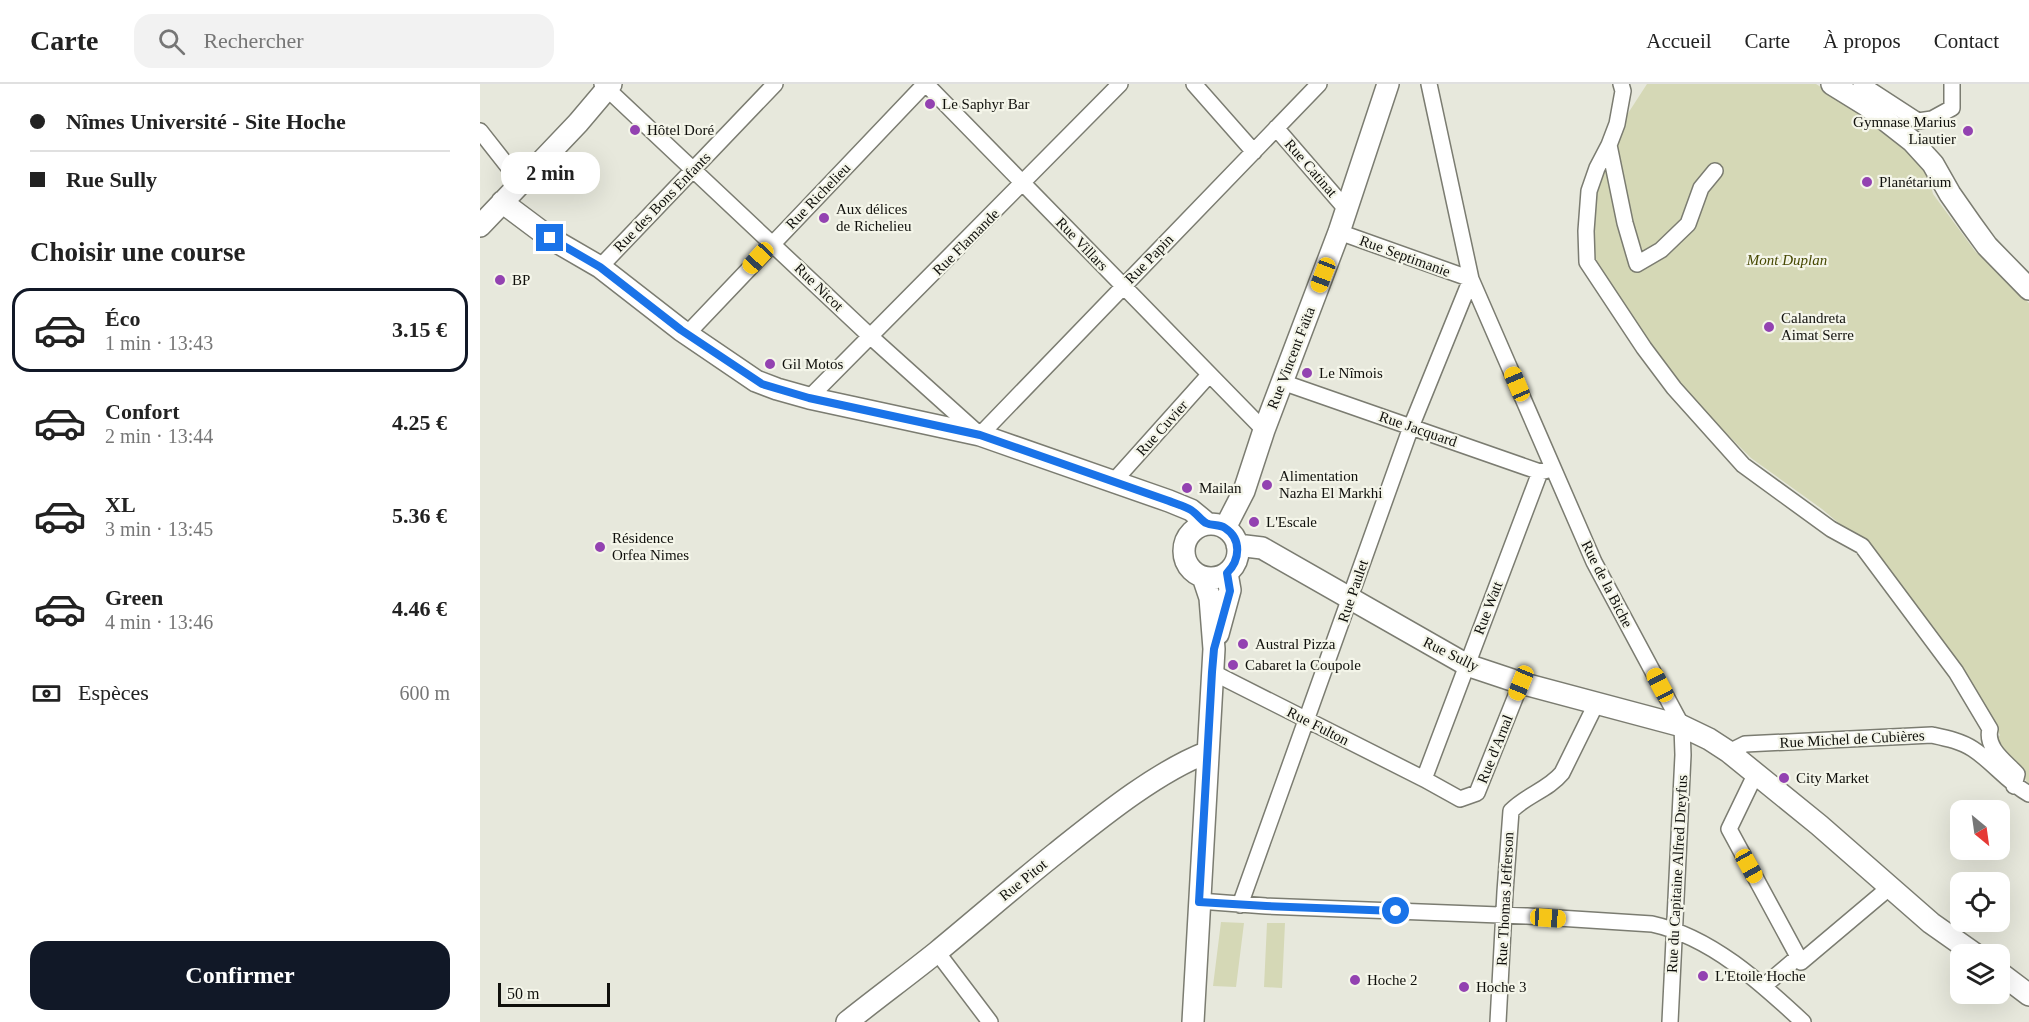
<!DOCTYPE html>
<html lang="fr">
<head>
<meta charset="utf-8">
<style>
  body { margin:0; font-family:"Times New Roman",serif; background:#f2f2f2; color:#222; height:100vh; display:flex; flex-direction:column; font-size:22px; white-space:nowrap }
  * { box-sizing:border-box; margin:0 }
  p { font-size:20px; color:#767676 }
  .icon { flex:none; width:33px; height:33px; fill:none; stroke:currentColor; stroke-width:2; stroke-linecap:round; stroke-linejoin:round }
  .map { position:relative; flex:1; overflow:hidden }
  .side { display:flex; flex-direction:column; background:#fff; width:480px }
  .side>* { flex:none }
  .guide { display:grid; align-content:center; height:132px; padding:0 30px; background:#fff }
  .needle { width:39px; rotate:151deg }
  .controls { position:absolute; left:1470px; top:716px; display:grid; gap:12px }
  .controls a { display:grid; place-items:center; width:60px; height:60px; border-radius:12px; background:#fff; box-shadow:0 6px 24px #0002; font-size:30px }
  .scale { position:absolute; left:18px; bottom:15px; width:112px; box-sizing:border-box; padding-left:6px; border:3px solid #10100c; border-top:0; font-size:16px; line-height:21px; white-space:nowrap; color:#10100c; -webkit-text-stroke:4px #f4f5e9; paint-order:stroke }
  .end { position:absolute; width:27px; height:27px; margin:-14px; border:8px solid #1a73e8; background:#fff; box-shadow:0 0 0 3px #fff }
  .from { border-radius:50% }
  .bubble { position:absolute; height:42px; border-radius:18px; background:#fff; box-shadow:0 6px 24px #0002; font-size:20px; font-weight:800; line-height:42px; text-align:center }
  .car { position:absolute; width:18px; height:36px; margin:-18px -9px; border-radius:8px; box-shadow:0 0 4px 2px #0007; background:linear-gradient(#f5c518 24%,#345 0 40%,#f5c518 0 76%,#345 0 86%,#f5c518 0) }
  .guide b { display:flex; align-items:center; gap:21px; height:57px; font-size:22px }
  .guide b+b { border-top:2px solid #e0e0e0 }
  .guide i { width:15px; height:15px; background:#222 }
  ul { padding:0; list-style:none }
  li { display:flex; align-items:center; gap:18px; height:84px; margin:0 12px 9px; padding:0 18px; border:3px solid transparent; border-radius:18px }
  li div { flex:1 }
  li b { display:block; font-size:22px }
  li em { font-style:normal; font-weight:800 }
  li.on { border-color:#111827 }
  li>.icon { width:54px; height:54px; stroke-width:1.5 }
  h2 { padding:0 30px; font-size:27px; line-height:72px }
  .pay { display:flex; align-items:center; gap:15px; height:66px; padding:0 30px; font-size:22px }
  .pay p { margin-inline-start:auto }
  .action { display:flex; gap:12px; margin-top:auto; padding:12px 30px }
  .action a { flex:1; height:69px; border-radius:18px; background:#111827; color:#fff; font-size:24px; font-weight:800; line-height:69px; text-align:center }
  header { display:flex; align-items:center; gap:36px; box-sizing:border-box; height:84px; padding:0 30px; background:#fff; border-bottom:2px solid #e0e0e0 }
  header strong { font-size:28px }
  nav { display:flex; gap:33px; margin-inline-start:auto; font-size:21px }
  .search { width:420px; height:54px; background:#f2f2f2; display:flex; align-items:center; gap:15px; box-sizing:border-box; padding:0 21px; border-radius:18px; color:#767676; font-size:22px }
  main { display:flex; flex:1; min-height:0 }
  .map>svg:first-child { display:block }
  .green { fill:#d5d8b6 }
  .lines { fill:none; stroke-linecap:round; stroke-linejoin:round }
  .street-casing { stroke:#7b7c71; stroke-width:18 }
  .secondary-casing { stroke:#7b7c71; stroke-width:24 }
  .street { stroke:#fff; stroke-width:15 }
  .secondary { stroke:#fff; stroke-width:21 }
  .route { stroke:#1a73e8; stroke-width:8 }
  .poi-dot { fill:#9342b1; stroke:#f4f5e9; stroke-width:2 }
  .labels { text-anchor:middle; dominant-baseline:central; stroke-width:4.5; stroke-linejoin:round; paint-order:stroke }
  .poi-label { font-size:15px; fill:#10100c; stroke:#f4f5e9; text-anchor:start }
  .street-label { font-size:15px; fill:#10100c; stroke:#f4f5e9 }
  .park-label { font-size:15px; font-style:italic; fill:#474903; stroke:#f4f5e9 }
</style>
</head>
<body>
<header>
<strong>Carte</strong>
<div class="search"><svg class="icon" aria-label="search" viewBox="0 0 24 24"><circle cx="10" cy="10" r="6"/><path d="M15 15l6 6"/></svg>Rechercher</div>
<nav><a>Accueil</a><a>Carte</a><a>À propos</a><a>Contact</a></nav>
</header>
<main>
<section class="side">
<div class="guide">
<b><i class="from"></i>Nîmes Université - Site Hoche</b>
<b><i></i>Rue Sully</b>
</div>
<h2>Choisir une course</h2>
<ul>
<li class="on"><svg class="icon" aria-label="car" viewBox="0 0 24 24"><path d="M5 17H2v-5l4-1 3-4h7l3 4 3 1v5h-3M9 17h6M6 11h13"/><circle cx="7" cy="17" r="2"/><circle cx="17" cy="17" r="2"/></svg><div><b>Éco</b><p>1 min · 13:43</p></div><em>3.15 €</em></li>
<li><svg class="icon" aria-label="car" viewBox="0 0 24 24"><path d="M5 17H2v-5l4-1 3-4h7l3 4 3 1v5h-3M9 17h6M6 11h13"/><circle cx="7" cy="17" r="2"/><circle cx="17" cy="17" r="2"/></svg><div><b>Confort</b><p>2 min · 13:44</p></div><em>4.25 €</em></li>
<li><svg class="icon" aria-label="car" viewBox="0 0 24 24"><path d="M5 17H2v-5l4-1 3-4h7l3 4 3 1v5h-3M9 17h6M6 11h13"/><circle cx="7" cy="17" r="2"/><circle cx="17" cy="17" r="2"/></svg><div><b>XL</b><p>3 min · 13:45</p></div><em>5.36 €</em></li>
<li><svg class="icon" aria-label="car" viewBox="0 0 24 24"><path d="M5 17H2v-5l4-1 3-4h7l3 4 3 1v5h-3M9 17h6M6 11h13"/><circle cx="7" cy="17" r="2"/><circle cx="17" cy="17" r="2"/></svg><div><b>Green</b><p>4 min · 13:46</p></div><em>4.46 €</em></li>
</ul>
<div class="pay"><svg class="icon" aria-label="cash" viewBox="0 0 24 24"><path d="M3 7h18v10H3z"/><circle cx="12" cy="12" r="2"/></svg>Espèces<p>600 m</p></div>
<div class="action"><a>Confirmer</a></div>
</section>
<div class="map">
<svg width="1549" height="938" viewBox="0 0 1549 938">
  <rect width="100%" height="100%" fill="#e7e8dc"/>
  <path class="green" d="M1167,0H1336L1402,42L1440,77L1447,86L1453,110L1495,167L1549,219V700L1515,658L1520,651L1483,585L1381,453L1368,447L1342,425L1271,374L1203,306L1121,192L1114,171L1113,111L1143,37Z
    M741,838L764,839L756,903L733,902Z
    M787,839H805L802,904L784,903Z"/>
  <g class="lines">
    <defs>
      <path id="street" d="M122,0L391,253L500,351L839,0
        M446,0L784,346
        M714,0L774,68
        M949,0L991,195L1114,478L1202,642L1203,671L1190,938
        M1141,0L1143,7L1137,40L1129,61L1117,84L1109,107L1106,147L1107,178L1164,264L1194,304L1263,381L1351,445L1382,462L1476,588L1510,645C1505,664 1526,678 1537,690L1534,702
        M1381,0L1438,37L1452,35L1472,24V0
        M796,44L866,125
        M0,47L41,99
        M1129,61L1145,139L1157,180L1181,166L1208,140L1221,104L1235,87
        M120,183L295,0
        M207,250L445,0
        M802,298L1060,388L1068,386
        M329,314L640,0
        M634,397L729,291
        M732,588L944,695L980,715L997,709L1041,599
        M1249,668L1265,660L1452,651C1466,654 1481,657 1493,665C1513,678 1527,698 1549,710
        M1276,689L1249,745L1321,878L1410,803
        M944,695L1060,388
        M719,817L786,822L1047,832L1172,840C1231,853 1280,898 1323,938
        M760,821L931,343L991,195L859,148
        M457,868L510,938
        M1284,902L1318,873
        M1018,938L1025,808L1031,727C1046,711 1068,706 1082,689L1117,618"/>
      <path id="secondary" d="M1352,0L1386,21L1432,57L1453,80L1470,110L1491,140L1507,162L1549,205
        M22,118L70,154L120,183L201,246L276,297L297,305L329,314L500,351L689,417L711,426L728,440
        M0,142L98,39L131,0
        M704 467a27 27 0 1 1 54 0a27 27 0 1 1-54 0Z
        M745,444L764,407L784,346L859,148L908,0
        M757,461L782,464L987,581L1041,599L1202,642L1229,655L1249,668L1339,741L1451,839L1495,870
        M738,550L750,506L747,489
        M1520,889L1549,911
        M367,938C397,914 427,892 457,868C497,835 536,801 576,769C620,734 676,688 728,668
        M713,938L734,565L730,514L723,493"/>
    </defs>
    <use href="#street" class="street-casing"/>
    <use href="#secondary" class="secondary-casing"/>
    <use href="#street" class="street"/>
    <use href="#secondary" class="secondary"/>
  </g>
  <g class="lines">
    <path class="route" d="M70,154L120,183L201,246L282,300L329,314L500,351L689,417C696,420 705,422 711,426C717,430 721,436 726,439C732,442 739,440 745,444C762,455 760,476 747,489L750,507L734,565L732,588L719,818L786,822L916,827"/>
  </g>
  <g class="poi-dot">
    <circle cx="450" cy="20" r="6"/>
    <circle cx="155" cy="46" r="6"/>
    <circle cx="1488" cy="47" r="6"/>
    <circle cx="1387" cy="98" r="6"/>
    <circle cx="344" cy="134" r="6"/>
    <circle cx="20" cy="196" r="6"/>
    <circle cx="1289" cy="243" r="6"/>
    <circle cx="290" cy="280" r="6"/>
    <circle cx="827" cy="289" r="6"/>
    <circle cx="787" cy="401" r="6"/>
    <circle cx="707" cy="404" r="6"/>
    <circle cx="774" cy="438" r="6"/>
    <circle cx="120" cy="463" r="6"/>
    <circle cx="763" cy="560" r="6"/>
    <circle cx="753" cy="581" r="6"/>
    <circle cx="1304" cy="694" r="6"/>
    <circle cx="1223" cy="892" r="6"/>
    <circle cx="875" cy="896" r="6"/>
    <circle cx="984" cy="903" r="6"/>
  </g>
  <g class="labels">
    <g class="poi-label">
      <text x="462" y="20">Le Saphyr Bar</text>
      <text x="1476" y="38" text-anchor="end">Gymnase Marius<tspan x="1476" dy="17">Liautier</tspan></text>
      <text x="167" y="46">Hôtel Doré</text>
      <text x="1399" y="98">Planétarium</text>
      <text x="356" y="125">Aux délices<tspan x="356" dy="17">de Richelieu</tspan></text>
      <text x="32" y="196">BP</text>
      <text x="1301" y="234">Calandreta<tspan x="1301" dy="17">Aimat Serre</tspan></text>
      <text x="302" y="280">Gil Motos</text>
      <text x="839" y="289">Le Nîmois</text>
      <text x="799" y="392">Alimentation<tspan x="799" dy="17">Nazha El Markhi</tspan></text>
      <text x="719" y="404">Mailan</text>
      <text x="786" y="438">L'Escale</text>
      <text x="132" y="454">Résidence<tspan x="132" dy="17">Orfea Nimes</tspan></text>
      <text x="775" y="560">Austral Pizza</text>
      <text x="765" y="581">Cabaret la Coupole</text>
      <text x="1316" y="694">City Market</text>
      <text x="1235" y="892">L'Etoile Hoche</text>
      <text x="887" y="896">Hoche 2</text>
      <text x="996" y="903">Hoche 3</text>
    </g>
    <g class="street-label">
      <text transform="translate(831 84) rotate(49)">Rue Catinat</text>
      <text transform="translate(338 112) rotate(-46)">Rue Richelieu</text>
      <text transform="translate(182 118) rotate(-46)">Rue des Bons Enfants</text>
      <text transform="translate(486 158) rotate(-45)">Rue Flamande</text>
      <text transform="translate(602 160) rotate(46)">Rue Villars</text>
      <text transform="translate(925 172) rotate(20)">Rue Septimanie</text>
      <text transform="translate(669 175) rotate(-46)">Rue Papin</text>
      <text transform="translate(339 203) rotate(44)">Rue Nicot</text>
      <text transform="translate(811 274) rotate(-69)">Rue Vincent Faïta</text>
      <text transform="translate(682 344) rotate(-48)">Rue Cuvier</text>
      <text transform="translate(938 345) rotate(19)">Rue Jacquard</text>
      <text transform="translate(1127 500) rotate(63)">Rue de la Biche</text>
      <text transform="translate(873 507) rotate(-71)">Rue Paulet</text>
      <text transform="translate(1008 524) rotate(-69)">Rue Watt</text>
      <text transform="translate(971 570) rotate(26)">Rue Sully</text>
      <text transform="translate(838 642) rotate(27)">Rue Fulton</text>
      <text transform="translate(1372 655) rotate(-3)">Rue Michel de Cubières</text>
      <text transform="translate(1015 665) rotate(-68)">Rue d'Arnal</text>
      <text transform="translate(1197 790) rotate(-87)">Rue du Capitaine Alfred Dreyfus</text>
      <text transform="translate(543 796) rotate(-39)">Rue Pitot</text>
      <text transform="translate(1025 815) rotate(-87)">Rue Thomas Jefferson</text>
    </g>
    <g class="park-label">
      <text x="1307" y="176">Mont Duplan</text>
    </g>
  </g>
</svg>
<div class="controls">
<a><svg class="needle" viewBox="-14 -14 28 28"><path d="M0-13l5 13h-10z" fill="#e53935"/><path d="M0 13l5-13h-10z" fill="#767676"/></svg></a>
<a><svg class="icon" aria-label="locate" viewBox="0 0 24 24"><circle cx="12" cy="12" r="6"/><path d="M12 2v4M12 18v4M2 12h4M18 12h4"/></svg></a>
<a><svg class="icon" aria-label="layers" viewBox="0 0 24 24"><path d="M12 4l9 5-9 5-9-5zM3 14l9 5 9-5"/></svg></a>
</div>
<div class="scale">50 m</div>
<i class="end from" style="left:916px;top:827px"></i>
<i class="end" style="left:70px;top:154px"></i>
<div class="bubble" style="left:21px;top:68px;width:99px">2 min</div>
<i class="car" style="left:278px;top:174px;rotate:223deg"></i>
<i class="car" style="left:843px;top:191px;rotate:201deg"></i>
<i class="car" style="left:1037px;top:300px;rotate:337deg"></i>
<i class="car" style="left:1041px;top:599px;rotate:202deg"></i>
<i class="car" style="left:1180px;top:601px;rotate:332deg"></i>
<i class="car" style="left:1269px;top:782px;rotate:151deg"></i>
<i class="car" style="left:1068px;top:834px;rotate:94deg"></i>
</div>
</main>
</body>
</html>
